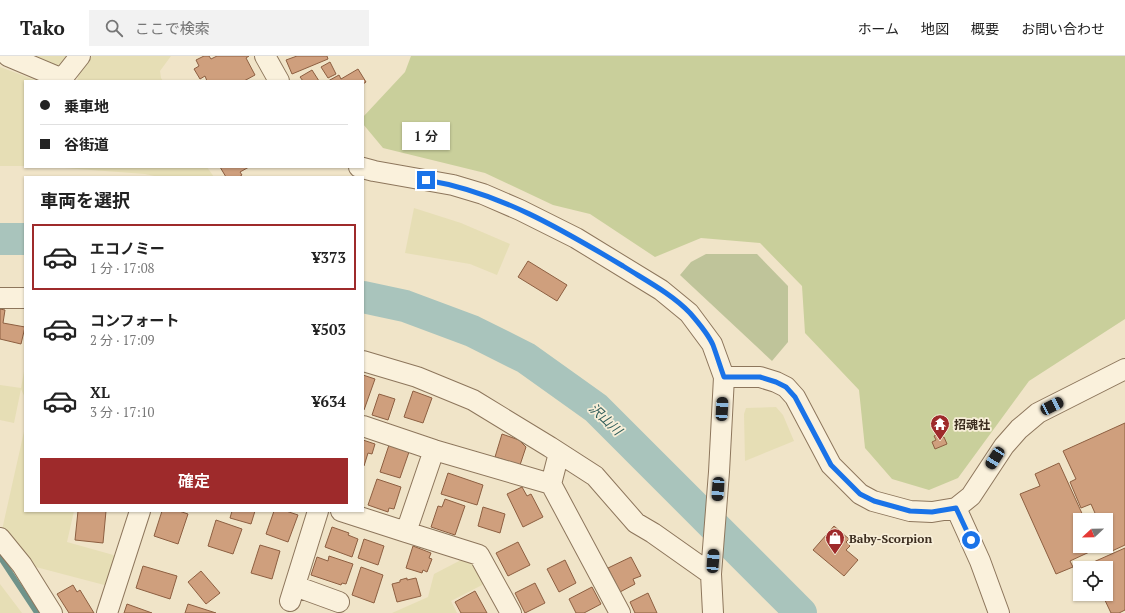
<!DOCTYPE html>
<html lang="ja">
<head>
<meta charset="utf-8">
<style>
  body { margin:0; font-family:"PT Serif","Noto Sans JP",serif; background:#f2f2f2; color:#222; height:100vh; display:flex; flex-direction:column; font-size:15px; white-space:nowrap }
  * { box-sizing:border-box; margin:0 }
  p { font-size:13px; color:#767676 }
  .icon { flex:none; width:22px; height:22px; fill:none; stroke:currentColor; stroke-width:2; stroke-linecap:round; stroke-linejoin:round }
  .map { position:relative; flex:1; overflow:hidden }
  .sheet { position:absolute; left:24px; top:120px; width:340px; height:336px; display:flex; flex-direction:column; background:#fff; border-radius:0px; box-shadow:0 1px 3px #0004 }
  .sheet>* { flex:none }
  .top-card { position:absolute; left:24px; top:24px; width:340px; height:88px; border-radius:0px; box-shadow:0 1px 3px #0004; display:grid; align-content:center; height:88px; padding:0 16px; background:#fff }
  .needle { width:26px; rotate:248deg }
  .fabs { position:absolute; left:1073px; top:457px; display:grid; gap:8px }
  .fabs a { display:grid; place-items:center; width:40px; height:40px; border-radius:0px; background:#fff; box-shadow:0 1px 3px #0004; font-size:20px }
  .end { position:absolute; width:18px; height:18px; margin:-9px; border:5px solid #1a73e8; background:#fff; box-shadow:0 0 0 2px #fff }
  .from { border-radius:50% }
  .bubble { position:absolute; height:28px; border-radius:0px; background:#fff; box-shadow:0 1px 3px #0004; font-size:13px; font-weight:600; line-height:28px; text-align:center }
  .car { position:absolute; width:12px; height:24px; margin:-12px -6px; border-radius:5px; box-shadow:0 0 3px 1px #0007; background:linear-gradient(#222 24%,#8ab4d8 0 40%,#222 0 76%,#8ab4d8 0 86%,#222 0) }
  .top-card b { display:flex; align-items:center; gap:14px; height:38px; font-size:15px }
  .top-card b+b { border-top:1px solid #e0e0e0 }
  .top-card i { width:10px; height:10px; background:#222 }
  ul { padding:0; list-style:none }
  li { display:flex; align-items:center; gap:12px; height:66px; margin:0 8px 6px; padding:0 8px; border:2px solid transparent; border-radius:0px }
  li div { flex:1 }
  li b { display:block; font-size:15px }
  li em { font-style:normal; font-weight:600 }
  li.current { border-color:#9e2a2b }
  li>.icon { width:36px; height:36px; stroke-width:1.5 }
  h2 { padding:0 16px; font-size:18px; line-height:48px }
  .button { display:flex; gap:8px; margin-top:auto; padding:8px 16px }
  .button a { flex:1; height:46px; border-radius:0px; background:#9e2a2b; color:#fff; font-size:16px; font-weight:600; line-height:46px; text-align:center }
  header { display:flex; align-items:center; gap:24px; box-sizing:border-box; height:56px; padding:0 20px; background:#fff; border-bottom:1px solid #e0e0e0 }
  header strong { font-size:19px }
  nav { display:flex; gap:22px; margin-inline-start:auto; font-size:14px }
  .search { width:280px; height:36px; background:#f2f2f2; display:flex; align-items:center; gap:10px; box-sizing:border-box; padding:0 14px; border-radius:0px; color:#767676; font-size:15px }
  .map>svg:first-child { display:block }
  .farmland { fill:#e6deb5 }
  .green { fill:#c9cf9b }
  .cemetery { fill:#bfc49a }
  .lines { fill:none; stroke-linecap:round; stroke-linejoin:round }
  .stream { stroke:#6f938a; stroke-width:5.5 }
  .river { stroke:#a9c4bc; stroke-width:32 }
  .building { fill:#cf9f7d; stroke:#8d5f41 }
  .minor-casing { stroke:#8d765c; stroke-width:22 }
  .minor { stroke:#faf1dc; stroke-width:20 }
  .route { stroke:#1a73e8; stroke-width:5 }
  .labels { text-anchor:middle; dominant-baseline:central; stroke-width:3.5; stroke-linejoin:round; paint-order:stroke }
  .poi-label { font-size:12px; font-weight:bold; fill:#3d2e20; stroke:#f7eed8; text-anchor:start }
  .water-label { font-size:13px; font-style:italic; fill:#2f5d5a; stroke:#f7eed8 }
</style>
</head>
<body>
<header>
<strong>Tako</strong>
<div class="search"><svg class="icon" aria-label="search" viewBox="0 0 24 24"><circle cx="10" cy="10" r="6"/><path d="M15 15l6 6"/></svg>ここで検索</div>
<nav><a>ホーム</a><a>地図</a><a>概要</a><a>お問い合わせ</a></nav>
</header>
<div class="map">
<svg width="1125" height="557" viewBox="0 0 1125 557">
  <rect width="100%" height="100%" fill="#f0e4c8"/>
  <path class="farmland" d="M30,0H69L60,13Z
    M92,0H171L160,15L161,22L163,25H77L79,17Z
    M0,11L38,25H25V110H0Z
    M51,111H207L214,121H159L145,118Z
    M414,152L461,167L510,188L497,219L470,208L405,197Z
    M25,310V342L21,333L14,367L0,364V329L21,332Z
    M776,351L783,359L794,385L745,405L744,358L746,352Z
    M25,371V455H74L67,486L117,500L112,531L32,510L2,474Z
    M461,504L474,508L484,528L451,545L457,557H392L428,541L434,518Z
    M0,528L22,557H0Z"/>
  <path class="green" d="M411,0H1125V263L1029,325L958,422L929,434L892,423L865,392L859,334L805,277L802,230L760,187L701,182L655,201L590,158L553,149L485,117L383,92L363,68V61L405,16Z"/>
  <path class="cemetery" d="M706,198H757L788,230V286L772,305L680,219L691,206Z"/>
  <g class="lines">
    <path class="stream" d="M0,501L37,557"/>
    <path class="river" d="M0,183H25
      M363,241L405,250L472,275L526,302L596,352L801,557"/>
  </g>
  <path class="building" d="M204,0H209L211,3L217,0H249L246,2L255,19L244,25H207L205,20L200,23L194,13L199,10L196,4Z
    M297,0H327L328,3L292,18L286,4Z
    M330,6L336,18L328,22L321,11Z
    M358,13L366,26L363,28V25H328L339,19L341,23Z
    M312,14L319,25H303L300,21Z
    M220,111H249L240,116L242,119L239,121H226Z
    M528,205L567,229L557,245L518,221Z
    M0,253L5,254L3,267L25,271L21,288L0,283Z
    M363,319L375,323L364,354L363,353Z
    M413,335L432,342L423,367L404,361Z
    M379,338L395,343L388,364L372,359Z
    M1125,367V489L1112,495L1106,482V464H1098L1091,448L1081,452L1070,426L1076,423L1063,395Z
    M502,378L519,384L526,391L520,409L495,401Z
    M938,378L940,382L944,381L947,388L935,393L932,386L936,384L934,380Z
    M363,384L375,388L372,398L368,397L364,410L363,409Z
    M389,389L409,396L400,422L380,416Z
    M1059,407L1085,464H1080V490H1097L1098,492L1070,505L1073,511L1056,518L1020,438L1040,430L1035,418Z
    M448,417L483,429L477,449L441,438Z
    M377,423L401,431L394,453L389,452L388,456L368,449Z
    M522,431L527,440L531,438L543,461L523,471L507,438Z
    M445,443L465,450L455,479L431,471L438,450L442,451Z
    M483,451L505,458L500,477L478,470Z
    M78,455H106L103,487L75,484Z
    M162,455H179L188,458L178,488L154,480Z
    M232,455H255L251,468L230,462Z
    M274,455H286L298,459L288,486L266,478Z
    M216,464L242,473L233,498L208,490Z
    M834,470L849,483L846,486L850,490L846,494L858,504L844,520L813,494Z
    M332,471L349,477L348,479L358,483L352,501L325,491Z
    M364,483L384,490L378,509L358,502Z
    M518,486L530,509L508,520L496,497Z
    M260,489L280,495L272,523L251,517Z
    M413,490L431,497L429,502L432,503L427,516L423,514L422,517L406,512Z
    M1125,492V554L1119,557H1111L1102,538H1106V512H1090L1089,508Z
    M329,500L353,508L346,528L342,527L341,529L311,519L317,501L328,505Z
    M631,501L641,520L633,523L635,528L620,536L608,512Z
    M565,504L576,527L559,536L547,513Z
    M143,510L177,520L170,543L136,532Z
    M361,511L383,519L374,547L352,539Z
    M201,515L220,537L206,548L188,526Z
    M407,522V524L416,522L421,540L397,546L392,528L400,526V524Z
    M535,527L545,547L525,557L515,537Z
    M73,529L77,536L80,534L94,557H69L57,538Z
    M592,531L601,548L584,557H576L569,543Z
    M475,535L487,557H461L455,546Z
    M648,537L657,557H635L630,546Z
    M127,548L152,557H124Z
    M188,548L216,557H185Z"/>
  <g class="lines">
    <defs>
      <path id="minor" d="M8,0L60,22L65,19L80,0
        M265,0L279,25
        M359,111L374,115L453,129L483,138L520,154L576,182L661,234L689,257L712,288L724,321L719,416L711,518L713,557
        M0,242H25
        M363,305L417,321L473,344L550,391L595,420L636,467L653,477L711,518
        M724,321H760L776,326L786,331L795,341L831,409L860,438L873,445L910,455L932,456L956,452L971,440L1004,390L1019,373L1038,357L1125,313
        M434,394L551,428
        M559,397L551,428L620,557
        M956,452L980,505L999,557
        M341,455L406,476L434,394L363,370
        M406,476L479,499L511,557
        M0,482L22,509L52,557
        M295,530L339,546
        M290,545L318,455
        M107,557L140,455"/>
    </defs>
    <use href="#minor" class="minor-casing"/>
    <use href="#minor" class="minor"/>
  </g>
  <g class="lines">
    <path class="route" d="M426,124C499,136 561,173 623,210C645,224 672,238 690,257C697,265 709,280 713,289C717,300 720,310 724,321H760L776,326L786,331L795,341L831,409L860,438L874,445L910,455L932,456L956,452L971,484"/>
  </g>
  <defs>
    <symbol id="temple-pin" viewBox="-11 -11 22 30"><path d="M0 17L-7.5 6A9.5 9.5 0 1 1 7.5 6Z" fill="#9e2a2b" stroke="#f7eed8"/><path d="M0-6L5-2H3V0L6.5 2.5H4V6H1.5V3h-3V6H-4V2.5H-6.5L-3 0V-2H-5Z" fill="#fff"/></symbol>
    <symbol id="shop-pin" viewBox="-11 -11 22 30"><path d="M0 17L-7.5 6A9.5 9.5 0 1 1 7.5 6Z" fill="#9e2a2b" stroke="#f7eed8"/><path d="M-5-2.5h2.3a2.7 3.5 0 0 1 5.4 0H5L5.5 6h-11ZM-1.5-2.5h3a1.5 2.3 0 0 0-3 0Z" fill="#fff"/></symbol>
  </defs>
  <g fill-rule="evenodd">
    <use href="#temple-pin" x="929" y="357" width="22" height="30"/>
    <use href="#shop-pin" x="824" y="471" width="22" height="30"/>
  </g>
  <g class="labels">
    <g class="poi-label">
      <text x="954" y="368">招魂社</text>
      <text x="849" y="482">Baby-Scorpion</text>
    </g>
    <g class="water-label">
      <text transform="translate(606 363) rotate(43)">沢山川</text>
    </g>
  </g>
</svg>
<div class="fabs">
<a><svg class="needle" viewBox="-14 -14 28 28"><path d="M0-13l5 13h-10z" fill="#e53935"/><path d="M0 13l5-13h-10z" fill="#767676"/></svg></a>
<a><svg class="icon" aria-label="locate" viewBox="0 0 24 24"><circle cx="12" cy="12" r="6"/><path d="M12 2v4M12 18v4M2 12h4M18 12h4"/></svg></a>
</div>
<i class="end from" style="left:971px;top:484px"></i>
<i class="end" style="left:426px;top:124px"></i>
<div class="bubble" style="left:402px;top:66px;width:48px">1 分</div>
<i class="car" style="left:1052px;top:350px;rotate:63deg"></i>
<i class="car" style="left:722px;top:353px;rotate:3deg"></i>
<i class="car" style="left:995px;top:402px;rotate:213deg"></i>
<i class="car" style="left:718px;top:433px;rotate:184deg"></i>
<i class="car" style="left:713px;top:505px;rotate:4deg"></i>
<div class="top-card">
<b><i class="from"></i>乗車地</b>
<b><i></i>谷街道</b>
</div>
<section class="sheet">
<h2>車両を選択</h2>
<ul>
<li class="current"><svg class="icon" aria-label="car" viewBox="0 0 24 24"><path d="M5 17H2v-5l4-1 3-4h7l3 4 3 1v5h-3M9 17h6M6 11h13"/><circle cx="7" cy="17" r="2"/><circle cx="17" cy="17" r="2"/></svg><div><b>エコノミー</b><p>1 分 · 17:08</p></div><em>¥373</em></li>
<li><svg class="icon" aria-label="car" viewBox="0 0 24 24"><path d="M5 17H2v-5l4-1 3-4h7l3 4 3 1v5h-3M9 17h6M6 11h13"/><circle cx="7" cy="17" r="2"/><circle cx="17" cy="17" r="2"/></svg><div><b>コンフォート</b><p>2 分 · 17:09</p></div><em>¥503</em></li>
<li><svg class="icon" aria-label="car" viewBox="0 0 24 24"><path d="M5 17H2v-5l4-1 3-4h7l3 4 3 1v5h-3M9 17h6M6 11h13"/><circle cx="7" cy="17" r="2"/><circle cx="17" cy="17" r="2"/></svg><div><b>XL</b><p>3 分 · 17:10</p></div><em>¥634</em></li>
</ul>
<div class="button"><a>確定</a></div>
</section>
</div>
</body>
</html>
